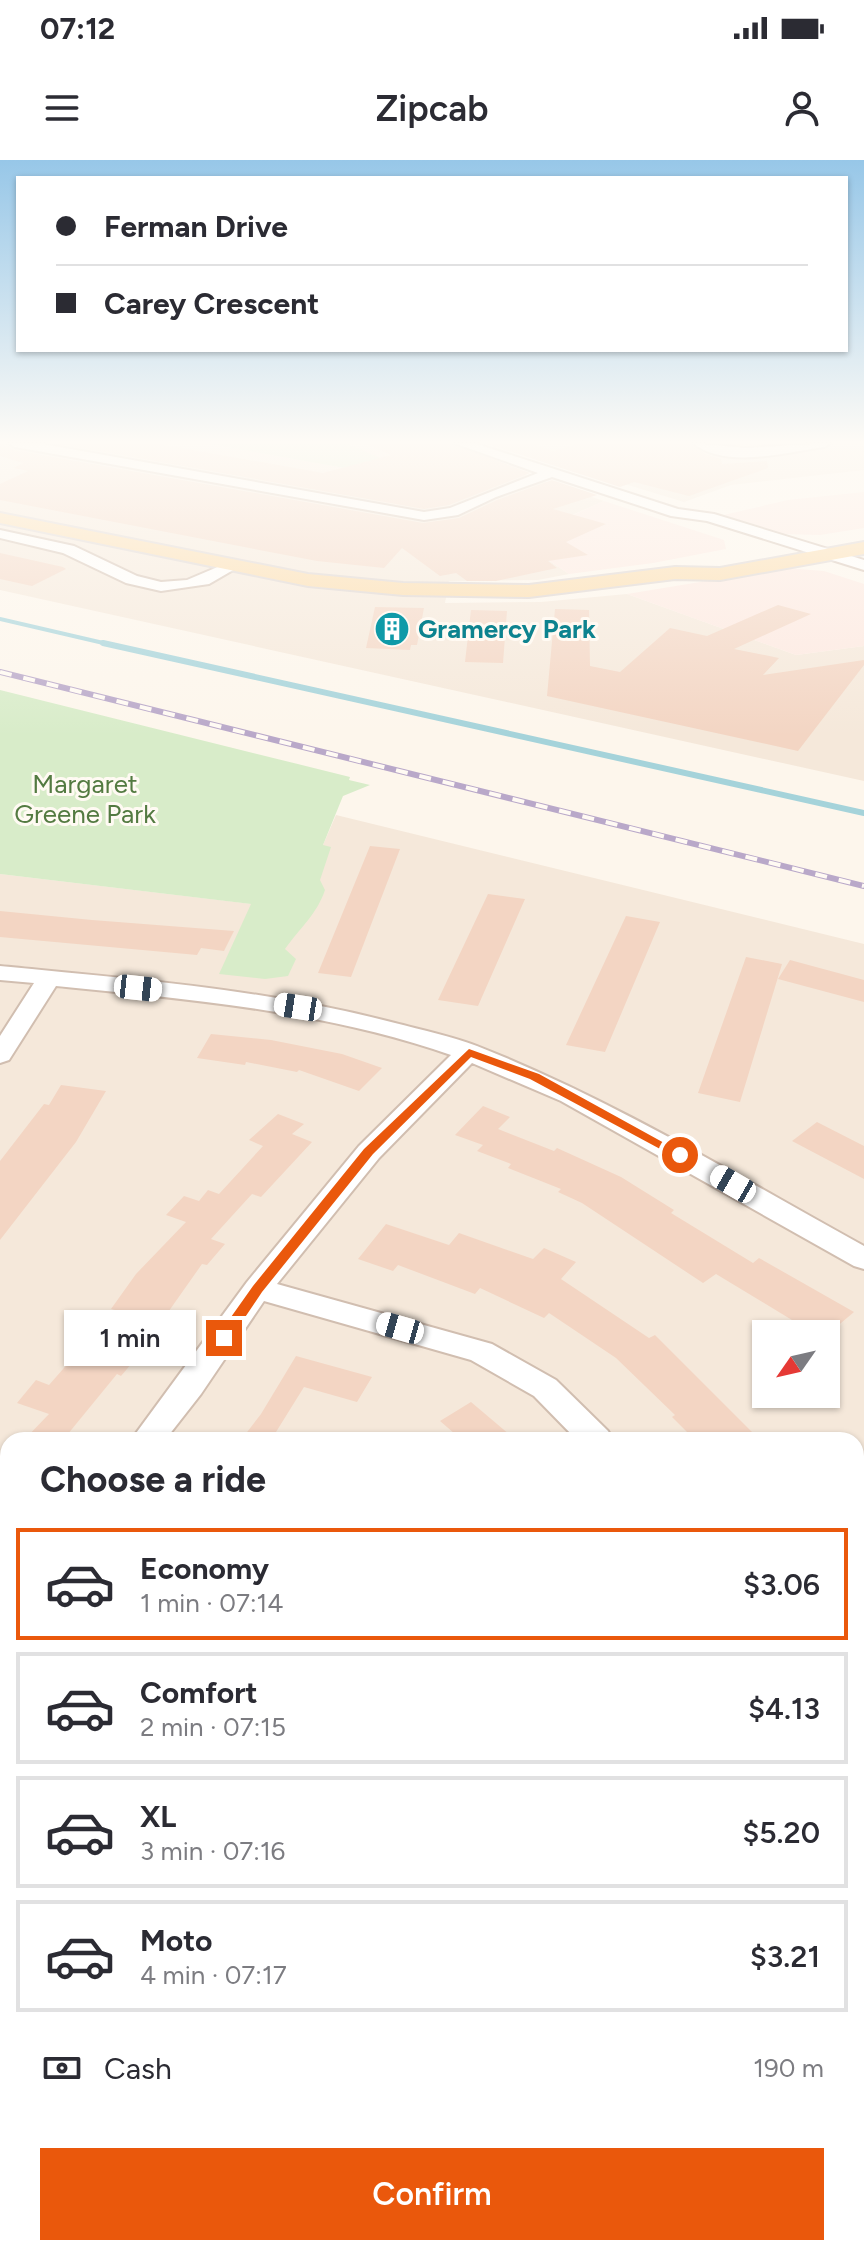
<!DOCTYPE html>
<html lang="en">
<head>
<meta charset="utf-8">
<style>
  body { margin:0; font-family:Figtree,sans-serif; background:#f2f2f3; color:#2b2b33; height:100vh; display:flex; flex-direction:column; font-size:30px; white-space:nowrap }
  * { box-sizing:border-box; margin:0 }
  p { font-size:26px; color:#7c7c81 }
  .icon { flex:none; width:44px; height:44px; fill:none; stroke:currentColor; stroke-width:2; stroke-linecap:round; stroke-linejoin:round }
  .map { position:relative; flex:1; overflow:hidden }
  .side { position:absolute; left:0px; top:1272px; width:864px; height:824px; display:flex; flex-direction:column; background:#fff; border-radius:24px 24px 0 0; box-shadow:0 2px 6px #0004 }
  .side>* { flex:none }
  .guide { position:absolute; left:16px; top:16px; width:832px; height:176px; border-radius:0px; box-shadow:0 2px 6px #0004; display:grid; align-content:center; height:176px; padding:0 40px; background:#fff }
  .needle { width:52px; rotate:236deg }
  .fabs { position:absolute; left:752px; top:1160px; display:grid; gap:16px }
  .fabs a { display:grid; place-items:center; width:88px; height:88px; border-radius:0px; background:#fff; box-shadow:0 2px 6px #0004; font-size:40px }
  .end { position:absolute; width:36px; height:36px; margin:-18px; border:10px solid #ea580c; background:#fff; box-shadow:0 0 0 4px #fff }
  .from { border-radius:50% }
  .bubble { position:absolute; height:56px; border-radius:0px; background:#fff; box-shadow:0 2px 6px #0004; font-size:26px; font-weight:600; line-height:56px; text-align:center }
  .car { position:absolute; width:24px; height:48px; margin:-24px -12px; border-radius:10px; box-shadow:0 0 6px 2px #0007; background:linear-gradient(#fff 24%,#345 0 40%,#fff 0 76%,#345 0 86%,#fff 0) }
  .guide b { display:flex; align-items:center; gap:28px; height:76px; font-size:30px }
  .guide b+b { border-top:2px solid #e1e1e2 }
  .guide i { width:20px; height:20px; background:#2b2b33 }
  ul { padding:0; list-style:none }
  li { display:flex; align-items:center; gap:24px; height:112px; margin:0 16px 12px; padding:0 24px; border:4px solid #e1e1e2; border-radius:0px }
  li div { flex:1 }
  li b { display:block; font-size:30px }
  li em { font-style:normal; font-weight:600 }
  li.active { border-color:#ea580c }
  li>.icon { width:72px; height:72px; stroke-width:1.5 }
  h2 { padding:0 40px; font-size:36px; line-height:96px }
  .pay { display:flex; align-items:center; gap:20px; height:88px; padding:0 40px; font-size:30px }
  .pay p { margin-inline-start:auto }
  .cta { display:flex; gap:16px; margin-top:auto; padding:16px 40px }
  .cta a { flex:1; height:92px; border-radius:0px; background:#ea580c; color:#fff; font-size:32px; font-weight:600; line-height:92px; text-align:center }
  .status { display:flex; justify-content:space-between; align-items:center; height:56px; padding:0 40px; background:#fff; direction:ltr }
  .status svg { height:22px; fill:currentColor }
  header { display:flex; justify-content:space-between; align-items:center; height:104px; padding:0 40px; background:#fff; font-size:36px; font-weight:600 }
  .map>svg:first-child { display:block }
  .residential { fill:#f5e8da; fill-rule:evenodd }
  .commercial { fill:#fde8e0 }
  .green { fill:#d8ecc9 }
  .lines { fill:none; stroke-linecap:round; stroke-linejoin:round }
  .stream-far1 { stroke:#a5d3da; stroke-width:4 }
  .stream { stroke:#a5d3da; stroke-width:6 }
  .building { fill:#f3d5c3 }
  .minor-casing { stroke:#d1beb0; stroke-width:4 }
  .major-casing { stroke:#dad1cd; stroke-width:4 }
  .minor { fill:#fff; fill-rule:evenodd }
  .major { fill:#fbd9a5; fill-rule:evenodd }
  .rail-casing { stroke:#b9a8c9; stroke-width:6 }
  .rail { stroke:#fffaf3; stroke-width:4; stroke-dasharray:12; stroke-linecap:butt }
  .route { fill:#ea580c }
  .labels { text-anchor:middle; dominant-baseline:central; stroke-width:6; stroke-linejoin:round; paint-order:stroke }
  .far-culture-label { font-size:26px; font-weight:bold; fill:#0d838f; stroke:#fffaf3; text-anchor:start }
  .far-park-label { font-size:26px; fill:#537a41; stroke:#fffaf3 }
</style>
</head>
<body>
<div class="status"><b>07:12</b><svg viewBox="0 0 49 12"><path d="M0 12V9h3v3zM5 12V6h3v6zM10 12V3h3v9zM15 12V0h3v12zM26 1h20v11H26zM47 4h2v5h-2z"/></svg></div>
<header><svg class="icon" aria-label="menu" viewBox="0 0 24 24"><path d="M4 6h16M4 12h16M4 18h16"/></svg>Zipcab<svg class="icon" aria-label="person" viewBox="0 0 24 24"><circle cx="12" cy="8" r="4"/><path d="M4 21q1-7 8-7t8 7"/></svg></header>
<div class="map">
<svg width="864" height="2096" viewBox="0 0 864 2096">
  <rect width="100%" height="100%" fill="#fdf6ec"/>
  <path class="residential" d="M0,283H204L367,312L393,304L346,283H431L604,341L517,379L569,414L538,420L449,421L445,443L541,442L627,434L796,495L864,486V621L0,430Z
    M490,283H864V310L731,325L684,342Z
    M336,655L864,784V2096H0V714L252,744L265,819ZM766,1174H826V1234H766ZM8,1280H856V2088H8Z"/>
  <path class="commercial" d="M864,332V368L820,375L783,374L724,355L788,340Z
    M604,341L724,380L726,389L653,403L569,414L516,378L527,376Z
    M785,408L824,411L864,424V486L796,495L627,434Z"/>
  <path class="green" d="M204,283H346L394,304L367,312Z
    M0,530L350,617L349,620L370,625L343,636L323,685L331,687L320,720L325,730C317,754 300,768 285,789L296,799L288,816L265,819L219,814L251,744L0,714Z"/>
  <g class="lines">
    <path class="stream-far1" d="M0,459L112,485"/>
    <path class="stream" d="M103,483L864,653"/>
  </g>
  <path class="building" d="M0,283L14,290L423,363L459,358L497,340L552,320L597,335L553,349L606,364L566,382L588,395L548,401L557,408L496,421H467L456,413L440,416L402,388L384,408L317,401L0,340V324L28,311L14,308L23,303L0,296Z
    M54,283H153L323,313L391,295L364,283H451L530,313L449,345L424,349Z
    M484,283H531L553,291L580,283H690L705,294L721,299L722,304L767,301L768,308L689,336L634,322L620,327Z
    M0,393L63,407L66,409L32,426L0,419Z
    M778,445L811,454L734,489L779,498L763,515L864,500V505L798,591L547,536L555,449L589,450L590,506L620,512L670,468L707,476Z
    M375,447L424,448L417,485H411L410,490L366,488Z
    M471,450L507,451L503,503L465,502Z
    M370,686L400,689L351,817L318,813Z
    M488,734L525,739L478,846L438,840Z
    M0,751L92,760L234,771L224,791L201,788L197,795L0,777Z
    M626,756L660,762L605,892L566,885Z
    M746,797L782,804L740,942L698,933Z
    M790,800L864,820V842L778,819Z
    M211,874L271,880L342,894L382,908L359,931L299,910L297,912L246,902L245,905L197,898Z
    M61,925L106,931L76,982L0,1080V1001L44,944L49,945Z
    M483,946L510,957L498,969L554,991L557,988L621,1017L674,1050L671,1053L753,1103L759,1098L854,1152L828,1174H802L786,1164L792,1160L716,1114L703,1123L582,1043L558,1032L561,1029L508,1008L511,1004L477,991L483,985L455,975Z
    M278,954L304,964L292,974L312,982L261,1037L252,1034L211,1079L225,1084L207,1105L202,1104L152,1175L155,1176L121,1216L117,1214L63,1280H24L49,1254L17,1243L36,1220L49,1225L115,1150L111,1149L136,1114L186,1062L166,1055L184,1036L199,1041L208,1030L219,1034L263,986L249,980Z
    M817,962L864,986V1019L792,981Z
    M386,1064L449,1085L459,1073L533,1099L544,1088L576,1102L561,1119L649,1178L655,1175L760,1280H695L672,1257L675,1255L616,1198L549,1153L544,1158L480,1128L475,1134L398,1105L393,1111L358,1099Z
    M296,1196L372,1217L357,1242L304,1227L271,1280H241L261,1254Z
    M471,1242L516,1280H462L440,1261Z"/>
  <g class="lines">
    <defs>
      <path id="minor" d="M8,283H37L424,352L450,348L538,313L454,283H474L678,349L714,354L864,400V410L707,361L671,356L552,317L496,337L458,355L424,360L15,287Z
        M693,283L745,288L831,283L824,287C786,292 726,310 693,283Z
        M0,370L74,386L137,416L161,422L187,420L227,403H237L240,406L209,424L161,431L126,423L63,393L0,378Z
        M0,806C132,819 266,829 395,863C422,870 451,876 477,886C612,939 737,1016 864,1086V1109L854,1106L561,941L472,903L379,998L277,1124L492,1184L556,1220L608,1271L613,1280H577L534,1236L471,1200L264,1141L201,1234L165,1280H131L247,1122L359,986L451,895C325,851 189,839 56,826L9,900L0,903V876L34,823L0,820Z
        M8,1403V1436L0,1439V1406Z
        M864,1828V1872L856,1873V1829Z
        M228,2088H288L285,2096H225Z"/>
      <path id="major" d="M0,353L308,414L403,423L529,425L675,407L720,408L864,382V394L720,420L675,419L529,437L403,435L308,426L0,363Z"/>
    </defs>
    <use href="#minor" class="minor-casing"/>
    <use href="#major" class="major-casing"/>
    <use href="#minor" class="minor"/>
    <use href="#major" class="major"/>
    <defs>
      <path id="rail" d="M0,512L864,726"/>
    </defs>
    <use href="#rail" class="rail-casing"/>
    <use href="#rail" class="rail"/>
  </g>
  <linearGradient id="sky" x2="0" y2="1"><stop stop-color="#97c7e8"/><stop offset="0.49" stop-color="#fefbf6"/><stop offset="1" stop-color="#fefbf6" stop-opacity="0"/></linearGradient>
  <rect width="864" height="576" fill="url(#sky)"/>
  <path class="route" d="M469,889L539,914L686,995L675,997L530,919L471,897L373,994L262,1132L229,1181H219V1174L253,1126L364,989Z"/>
  <defs>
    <symbol id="building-disc" viewBox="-11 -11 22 22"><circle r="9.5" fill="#0f9aa8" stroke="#fffaf3"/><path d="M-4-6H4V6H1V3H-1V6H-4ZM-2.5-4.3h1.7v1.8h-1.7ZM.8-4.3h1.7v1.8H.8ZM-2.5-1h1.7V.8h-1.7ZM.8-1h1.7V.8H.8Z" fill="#fff"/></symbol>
  </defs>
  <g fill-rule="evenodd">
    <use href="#building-disc" x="372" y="449" width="40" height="40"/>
  </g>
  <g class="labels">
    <g class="far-culture-label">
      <text x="418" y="469">Gramercy Park</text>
    </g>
    <g class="far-park-label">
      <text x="85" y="624">Margaret<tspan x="85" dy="30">Greene Park</tspan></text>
    </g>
  </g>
</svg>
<div class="fabs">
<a><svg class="needle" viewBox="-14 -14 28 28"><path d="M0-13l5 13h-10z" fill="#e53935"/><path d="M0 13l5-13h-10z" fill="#7c7c81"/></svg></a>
</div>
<i class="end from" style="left:680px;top:995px"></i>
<i class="end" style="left:224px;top:1178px"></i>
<div class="bubble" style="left:64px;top:1150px;width:132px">1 min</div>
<i class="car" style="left:138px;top:828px;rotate:96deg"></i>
<i class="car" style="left:298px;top:847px;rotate:279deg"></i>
<i class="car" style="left:733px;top:1024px;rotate:300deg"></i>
<i class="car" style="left:400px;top:1168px;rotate:286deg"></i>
<div class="guide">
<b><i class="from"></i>Ferman Drive</b>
<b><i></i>Carey Crescent</b>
</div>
<section class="side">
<h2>Choose a ride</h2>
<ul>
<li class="active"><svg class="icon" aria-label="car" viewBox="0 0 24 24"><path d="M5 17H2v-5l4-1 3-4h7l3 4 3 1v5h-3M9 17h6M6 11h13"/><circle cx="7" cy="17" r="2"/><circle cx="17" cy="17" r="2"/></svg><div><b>Economy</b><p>1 min · 07:14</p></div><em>$3.06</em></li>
<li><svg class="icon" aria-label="car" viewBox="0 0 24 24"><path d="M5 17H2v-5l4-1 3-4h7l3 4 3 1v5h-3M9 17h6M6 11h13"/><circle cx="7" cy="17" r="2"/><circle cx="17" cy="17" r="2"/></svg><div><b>Comfort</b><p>2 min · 07:15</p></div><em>$4.13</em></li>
<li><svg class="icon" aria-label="car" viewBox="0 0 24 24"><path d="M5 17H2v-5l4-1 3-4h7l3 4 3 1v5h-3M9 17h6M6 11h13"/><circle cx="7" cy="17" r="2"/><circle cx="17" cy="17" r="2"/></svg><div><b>XL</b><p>3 min · 07:16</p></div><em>$5.20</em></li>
<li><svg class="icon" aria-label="car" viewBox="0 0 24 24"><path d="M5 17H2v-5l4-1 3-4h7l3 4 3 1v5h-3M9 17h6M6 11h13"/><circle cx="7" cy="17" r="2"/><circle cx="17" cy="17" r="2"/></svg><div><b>Moto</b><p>4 min · 07:17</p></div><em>$3.21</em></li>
</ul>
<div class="pay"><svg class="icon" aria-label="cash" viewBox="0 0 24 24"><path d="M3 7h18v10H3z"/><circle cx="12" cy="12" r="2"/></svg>Cash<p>190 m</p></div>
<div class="cta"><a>Confirm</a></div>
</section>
</div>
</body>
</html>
